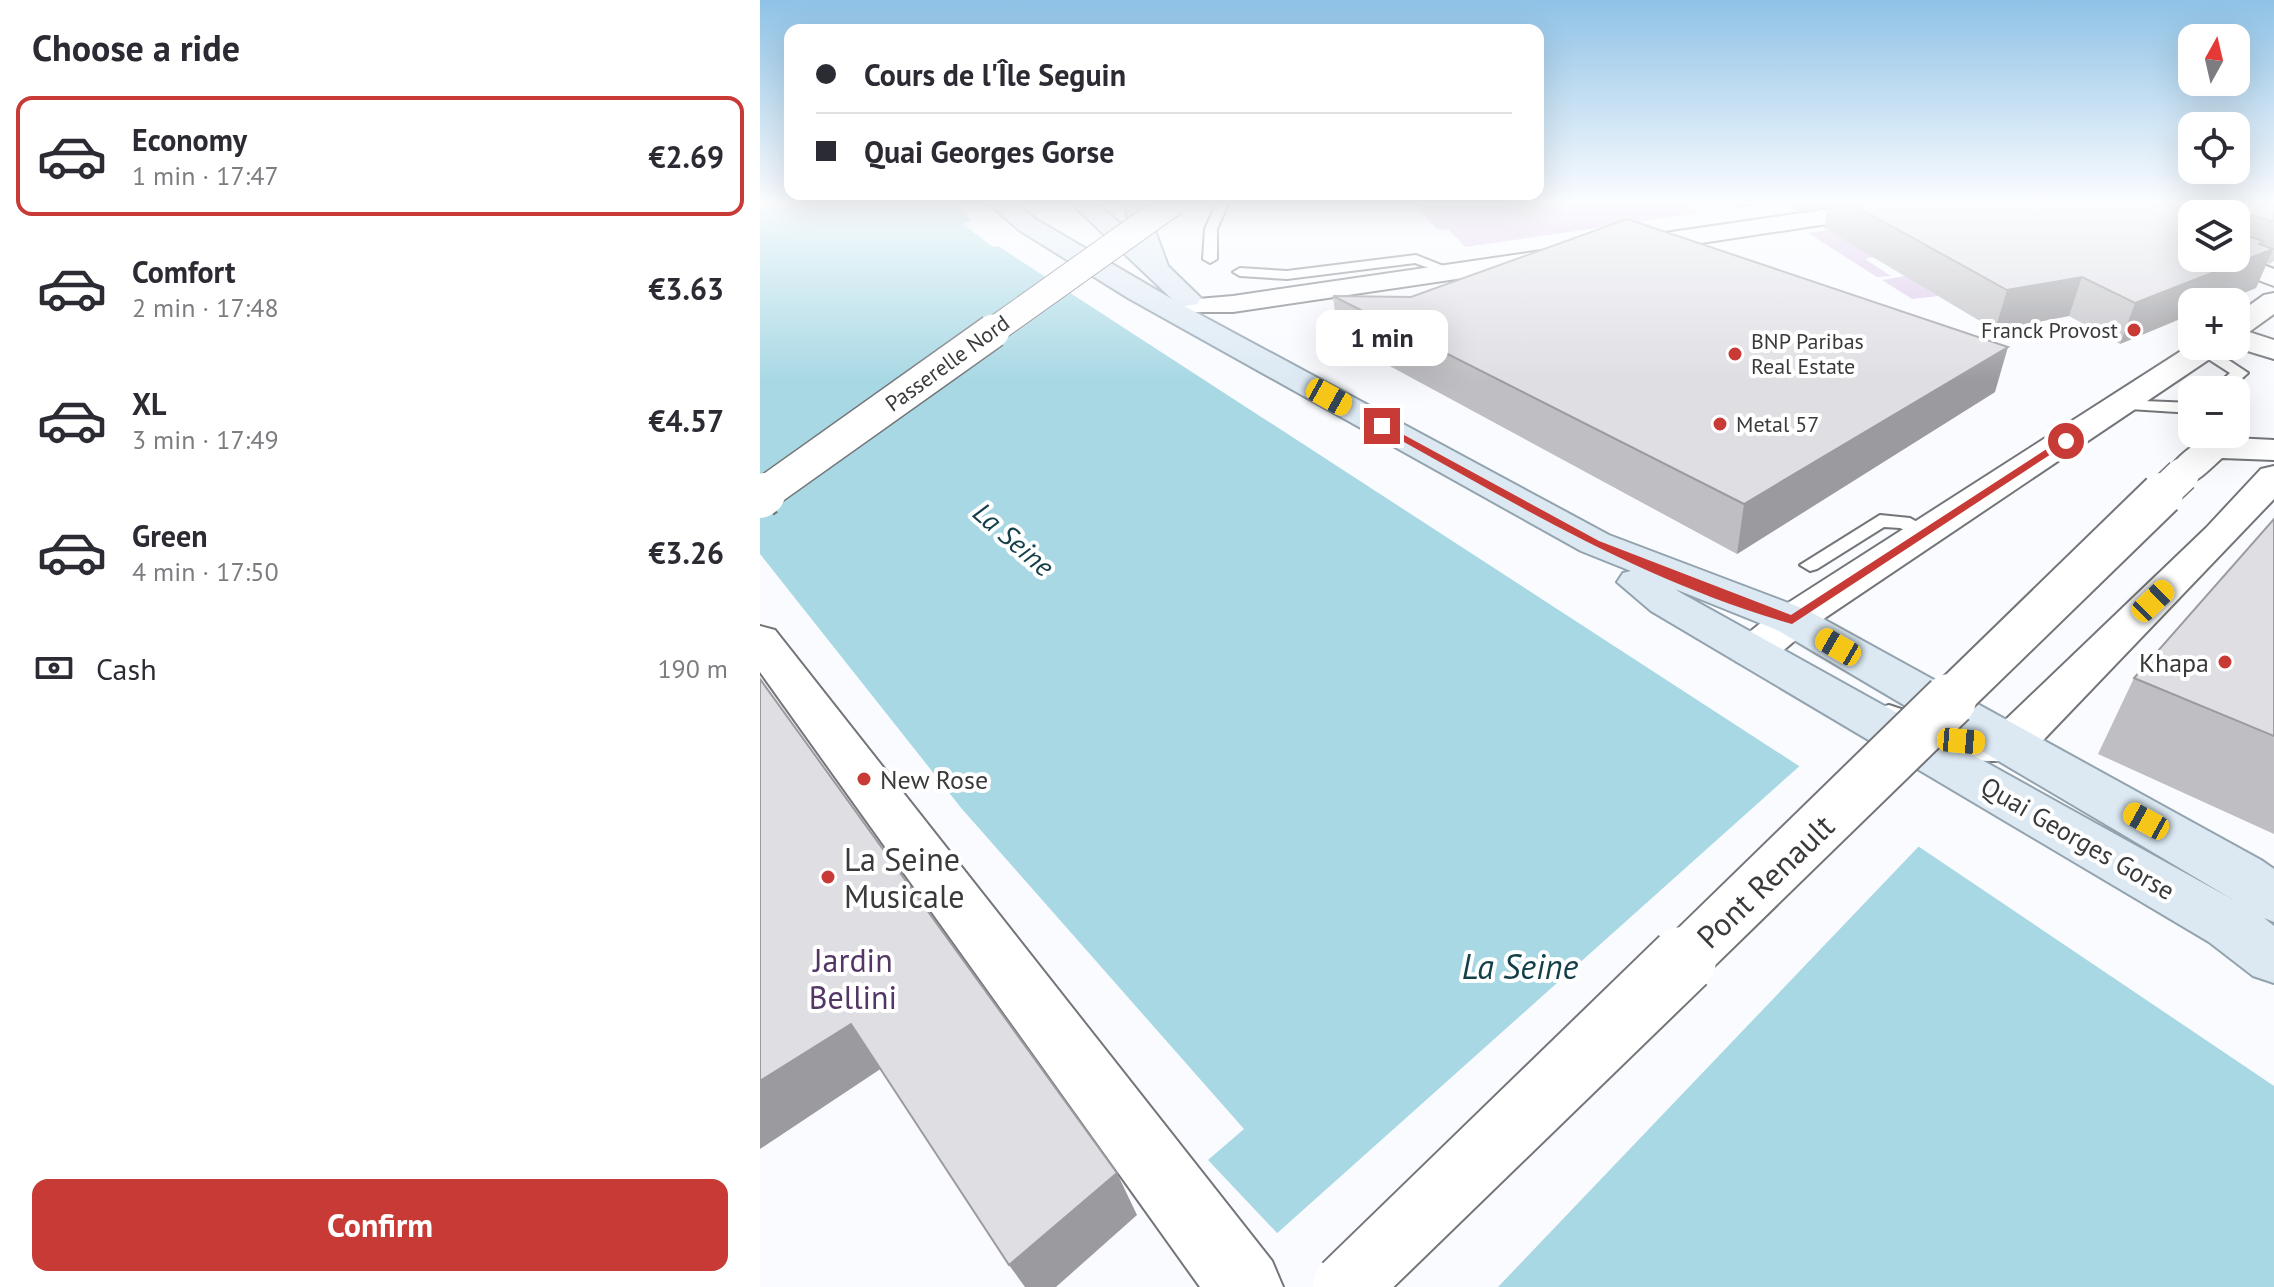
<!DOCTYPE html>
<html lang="en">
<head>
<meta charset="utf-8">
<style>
  body { margin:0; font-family:"PT Sans",sans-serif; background:#f7f7f7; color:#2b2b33; height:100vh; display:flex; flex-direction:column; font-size:30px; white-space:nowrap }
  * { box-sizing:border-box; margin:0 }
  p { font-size:26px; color:#7c7c81 }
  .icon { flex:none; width:44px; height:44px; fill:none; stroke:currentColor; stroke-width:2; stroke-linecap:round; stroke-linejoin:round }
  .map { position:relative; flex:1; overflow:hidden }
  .panel { display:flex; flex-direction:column; background:#fff; width:760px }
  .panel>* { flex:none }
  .guide { position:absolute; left:24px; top:24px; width:760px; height:176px; border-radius:16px; box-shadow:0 8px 32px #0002; display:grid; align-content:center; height:176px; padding:0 32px; background:#fff }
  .needle { width:52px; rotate:8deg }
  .buttons { position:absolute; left:1418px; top:24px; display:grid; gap:16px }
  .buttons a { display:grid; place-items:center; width:72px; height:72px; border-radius:16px; background:#fff; box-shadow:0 8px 32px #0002; font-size:40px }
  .end { position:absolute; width:36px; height:36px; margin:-18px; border:10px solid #c83a35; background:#fff; box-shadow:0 0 0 4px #fff }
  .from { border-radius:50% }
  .bubble { position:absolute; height:56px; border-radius:16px; background:#fff; box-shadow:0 8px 32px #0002; font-size:26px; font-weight:800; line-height:56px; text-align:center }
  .car { position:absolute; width:24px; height:48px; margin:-24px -12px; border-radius:10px; box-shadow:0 0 6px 2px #0007; background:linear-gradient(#f5c518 24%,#345 0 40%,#f5c518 0 76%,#345 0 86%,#f5c518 0) }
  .guide b { display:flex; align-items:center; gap:28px; height:76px; font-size:30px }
  .guide b+b { border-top:2px solid #e1e1e2 }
  .guide i { width:20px; height:20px; background:#2b2b33 }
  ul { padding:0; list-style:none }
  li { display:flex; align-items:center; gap:24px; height:120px; margin:0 16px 12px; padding:0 16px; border:4px solid transparent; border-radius:16px }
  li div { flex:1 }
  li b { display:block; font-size:30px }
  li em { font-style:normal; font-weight:800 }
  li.current { border-color:#c83a35 }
  li>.icon { width:72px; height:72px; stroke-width:1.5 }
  h2 { padding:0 32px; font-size:36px; line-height:96px }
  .pay { display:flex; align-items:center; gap:20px; height:88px; padding:0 32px; font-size:30px }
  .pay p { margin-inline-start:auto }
  .primary-button { display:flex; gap:16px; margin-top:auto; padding:16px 32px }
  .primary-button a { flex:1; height:92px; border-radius:16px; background:#c83a35; color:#fff; font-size:32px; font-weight:800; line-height:92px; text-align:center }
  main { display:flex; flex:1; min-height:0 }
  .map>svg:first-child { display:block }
  .green { fill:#dbc7e8 }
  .water { fill:#a7d8e4 }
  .pier { fill:#f9fbff }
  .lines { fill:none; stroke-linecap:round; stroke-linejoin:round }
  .lane-casing { stroke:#737579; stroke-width:4 }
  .street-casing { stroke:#737579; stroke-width:4 }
  .primary-casing { stroke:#93a3ae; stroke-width:4 }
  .lane { fill:#fff; fill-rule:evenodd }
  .street { fill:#fff; fill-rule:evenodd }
  .primary { fill:#dce9f3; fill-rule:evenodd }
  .street-bridge-far4-casing { stroke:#737579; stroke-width:28; stroke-linecap:butt }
  .street-bridge-far3-casing { stroke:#737579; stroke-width:36; stroke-linecap:butt }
  .street-bridge-far2-casing { stroke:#737579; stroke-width:46; stroke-linecap:butt }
  .street-bridge-far1-casing { stroke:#737579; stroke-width:56; stroke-linecap:butt }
  .street-bridge-casing { stroke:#737579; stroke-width:70; stroke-linecap:butt }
  .street-bridge-far4 { stroke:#fff; stroke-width:26 }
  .street-bridge-far3 { stroke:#fff; stroke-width:33 }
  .street-bridge-far2 { stroke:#fff; stroke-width:42 }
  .street-bridge-far1 { stroke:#fff; stroke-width:52 }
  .street-bridge { stroke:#fff; stroke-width:66 }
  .wall { fill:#bfbfc3; fill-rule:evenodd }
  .shaded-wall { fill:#9b9b9f }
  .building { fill:#dedee3; stroke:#9b9b9f; stroke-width:2 }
  .route { fill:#c83a35 }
  .poi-dot { fill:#c83a35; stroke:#fff; stroke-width:3 }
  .labels { text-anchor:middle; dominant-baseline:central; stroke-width:8; stroke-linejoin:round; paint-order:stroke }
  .far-poi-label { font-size:22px; fill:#393a3c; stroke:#fff; text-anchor:start }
  .far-street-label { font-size:22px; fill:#393a3c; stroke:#fff }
  .poi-label { font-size:26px; fill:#393a3c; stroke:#fff; text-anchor:end }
  .street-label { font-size:26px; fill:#393a3c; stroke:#fff }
  .water-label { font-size:28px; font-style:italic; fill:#123f48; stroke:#fff }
  .near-poi-label { font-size:32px; fill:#393a3c; stroke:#fff; text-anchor:start }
  .near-street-label { font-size:32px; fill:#393a3c; stroke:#fff }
  .near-park-label { font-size:32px; fill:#543665; stroke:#fff }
  .near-water-label { font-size:34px; font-style:italic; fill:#123f48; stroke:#fff }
</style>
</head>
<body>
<main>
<section class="panel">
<h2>Choose a ride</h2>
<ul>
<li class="current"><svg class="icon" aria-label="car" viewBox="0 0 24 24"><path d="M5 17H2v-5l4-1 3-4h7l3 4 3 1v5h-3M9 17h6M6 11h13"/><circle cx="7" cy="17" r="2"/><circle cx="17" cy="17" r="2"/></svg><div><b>Economy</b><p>1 min · 17:47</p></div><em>€2.69</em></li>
<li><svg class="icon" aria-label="car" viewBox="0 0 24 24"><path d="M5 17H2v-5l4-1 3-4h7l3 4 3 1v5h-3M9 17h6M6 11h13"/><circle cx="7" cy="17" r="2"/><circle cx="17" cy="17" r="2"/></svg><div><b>Comfort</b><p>2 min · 17:48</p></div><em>€3.63</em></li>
<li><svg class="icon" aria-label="car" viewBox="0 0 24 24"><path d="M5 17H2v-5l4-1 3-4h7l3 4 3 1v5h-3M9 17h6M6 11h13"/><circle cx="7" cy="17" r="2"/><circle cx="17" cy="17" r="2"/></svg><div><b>XL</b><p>3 min · 17:49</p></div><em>€4.57</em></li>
<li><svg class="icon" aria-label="car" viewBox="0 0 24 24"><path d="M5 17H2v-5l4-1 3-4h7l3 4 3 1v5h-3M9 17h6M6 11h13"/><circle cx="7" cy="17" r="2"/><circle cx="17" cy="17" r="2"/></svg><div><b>Green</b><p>4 min · 17:50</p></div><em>€3.26</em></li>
</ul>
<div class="pay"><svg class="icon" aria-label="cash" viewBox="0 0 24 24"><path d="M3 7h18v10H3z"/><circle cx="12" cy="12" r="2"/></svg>Cash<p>190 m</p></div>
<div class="primary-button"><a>Confirm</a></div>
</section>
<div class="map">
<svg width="1514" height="1287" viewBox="0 0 1514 1287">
  <rect width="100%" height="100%" fill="#f9fbff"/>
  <path class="green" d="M653,202H924L940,213L705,247L689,230L677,229Z
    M1068,230L1113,257L1105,259L1131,276L1117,277L1048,233Z
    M1145,276L1178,296L1152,299L1122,280Z"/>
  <path class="water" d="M0,202H195L212,221L203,224L233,247L238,246L1039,766L1514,1086V1287H568L448,1160L484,1129L202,809L0,554Z"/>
  <path class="pier" d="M1043,763L1161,844L738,1287H562L514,1236Z"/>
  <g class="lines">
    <defs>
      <path id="lane" d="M457,202H469L457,229V259L450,263L443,259L445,229Z
        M656,255L701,273L694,277L655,263L527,279L480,276L473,272L480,268L527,271Z
        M1439,347H1449L1488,373L1469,390H1451L1470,373L1439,353Z
        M1360,400L1432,403V413L1354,408V402Z
        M1120,515L1150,518L1177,533L1167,539L1140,528L1124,527L1057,569L1050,571L1040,565Z"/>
      <path id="street" d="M1117,202H1177L1165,209L863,255L850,247L863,239Z
        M795,249L804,251L808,257L804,263L473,312H426L422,306L426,300L473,296Z
        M1476,254L1514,269V286L1455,264L1451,258H1476Z
        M1514,293V314L1489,332L1514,340V359L1471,346H1476V315L1504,295Z
        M1432,344L1464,346L1460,352L1047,630C1025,648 1008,671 977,662L971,652L977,642L1017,610Z
        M1453,437L1514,440V460L1462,458C1444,474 1434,489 1409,483L1404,475C1415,459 1434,441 1453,437Z
        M1514,466V499L1267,757C1231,768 1126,756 1105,722L1112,710L1129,705L1180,722L1238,727L1446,528L1501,469Z
        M0,626L15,630L512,1261L523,1287H440L0,672Z"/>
      <path id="primary" d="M227,202H254L277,220L412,299L310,202H336L372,234L364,202H388L387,209L408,266L441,298L437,304L424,306L849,535L1047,610L1501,860L1514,869V922L1504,918L1514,926V983L1493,976L1449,942L891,611L857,582L863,573L871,571L821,551L368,298L259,230ZM915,589L1017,630L1472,899L921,593Z"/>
    </defs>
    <use href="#lane" class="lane-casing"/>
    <use href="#street" class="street-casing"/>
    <use href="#primary" class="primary-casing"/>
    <use href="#lane" class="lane"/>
    <use href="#street" class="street"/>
    <use href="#primary" class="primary"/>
    <defs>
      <path id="street-bridge-far4" d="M230,333L414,202"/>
      <path id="street-bridge-far3" d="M1,496L233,331
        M1400,496L1422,475"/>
      <path id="street-bridge-far2" d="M0,497L4,494
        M1188,702L1402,494"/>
      <path id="street-bridge-far1" d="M921,962L1190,700"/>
      <path id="street-bridge" d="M586,1287L923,960"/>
    </defs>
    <use href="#street-bridge-far4" class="street-bridge-far4-casing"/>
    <use href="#street-bridge-far3" class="street-bridge-far3-casing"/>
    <use href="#street-bridge-far2" class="street-bridge-far2-casing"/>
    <use href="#street-bridge-far1" class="street-bridge-far1-casing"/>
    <use href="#street-bridge" class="street-bridge-casing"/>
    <use href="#street-bridge-far4" class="street-bridge-far4"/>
    <use href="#street-bridge-far3" class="street-bridge-far3"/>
    <use href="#street-bridge-far2" class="street-bridge-far2"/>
    <use href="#street-bridge-far1" class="street-bridge-far1"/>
    <use href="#street-bridge" class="street-bridge"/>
  </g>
  <path class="wall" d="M967,202H1019L976,208Z
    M1021,202H1514V261L1510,264L1507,263L1496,288L1461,302H1432V314L1360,344L1309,316L1235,330L1064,228L1068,206L1036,211ZM1432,214H1476V258Z
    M573,296L1235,392L977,554L578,338Z
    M1514,519V834L1338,754L1374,678Z"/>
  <path class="shaded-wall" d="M867,202H890L867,205Z
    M977,202H1019L976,208Z
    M1038,202H1068V206L1036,211Z
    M1492,215L1477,251L1476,248L1488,218Z
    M1503,241L1497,256L1513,249L1496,288L1461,302H1432V314L1360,344L1375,303Z
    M1322,277L1309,316L1235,330L1247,290Z
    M1248,347L1235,392L977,554L984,504Z
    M91,1024L122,1068L0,1149V1081Z
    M357,1173L377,1215L296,1287H265L249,1265Z"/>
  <path class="building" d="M1088,202H1402L1433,214L1432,258H1476V232L1503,241L1499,244L1513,249L1375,303L1322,277L1247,290Z
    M1449,202H1514V222L1492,215L1488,218L1476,219V214H1449Z
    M867,219L1248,347L984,504L573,296L651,297Z
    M1514,519V736L1374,678Z
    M0,679L357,1173L249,1265L91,1024L0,1081Z"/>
  <linearGradient id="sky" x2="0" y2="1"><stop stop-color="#8ec2e6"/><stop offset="0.53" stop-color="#fcfdff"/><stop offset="1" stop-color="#fcfdff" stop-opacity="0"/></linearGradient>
  <rect width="1514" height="382" fill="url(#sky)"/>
  <path class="route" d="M622,423L839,541L1031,615L1302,439L1311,441L1032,624C884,582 752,502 619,428Z"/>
  <g class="poi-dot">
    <circle cx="1374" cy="330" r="8"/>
    <circle cx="975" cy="354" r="8"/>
    <circle cx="960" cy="424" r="8"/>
    <circle cx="1465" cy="662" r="8"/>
    <circle cx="104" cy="779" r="8"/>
    <circle cx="68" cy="877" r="8"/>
  </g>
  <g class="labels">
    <g class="far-poi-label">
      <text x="1358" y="330" text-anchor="end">Franck Provost</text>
      <text x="991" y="341">BNP Paribas<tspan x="991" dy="25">Real Estate</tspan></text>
      <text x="976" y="424">Metal 57</text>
    </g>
    <g class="far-street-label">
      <text transform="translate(187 363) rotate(-36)">Passerelle Nord</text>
    </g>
    <g class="poi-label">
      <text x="1449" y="662">Khapa</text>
      <text x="120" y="779" text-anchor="start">New Rose</text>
    </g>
    <g class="street-label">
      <text transform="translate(1318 838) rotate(30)">Quai Georges Gorse</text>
    </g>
    <g class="water-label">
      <text transform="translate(254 539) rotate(41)">La Seine</text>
    </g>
    <g class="near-poi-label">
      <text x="84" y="859">La Seine<tspan x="84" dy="37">Musicale</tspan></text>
    </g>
    <g class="near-street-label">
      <text transform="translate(1005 881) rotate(-44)">Pont Renault</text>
    </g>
    <g class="near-park-label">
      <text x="93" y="960">Jardin<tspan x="93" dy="37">Bellini</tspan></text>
    </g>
    <g class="near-water-label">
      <text x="760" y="966">La Seine</text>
    </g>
  </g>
</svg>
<div class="buttons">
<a><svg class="needle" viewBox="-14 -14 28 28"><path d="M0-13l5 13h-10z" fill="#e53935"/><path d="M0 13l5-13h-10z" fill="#7c7c81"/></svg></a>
<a><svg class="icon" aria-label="locate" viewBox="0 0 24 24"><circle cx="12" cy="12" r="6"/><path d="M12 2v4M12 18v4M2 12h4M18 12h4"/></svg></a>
<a><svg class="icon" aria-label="layers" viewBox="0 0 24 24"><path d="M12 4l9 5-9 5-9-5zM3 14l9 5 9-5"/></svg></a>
<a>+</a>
<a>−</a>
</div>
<i class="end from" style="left:1306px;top:441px"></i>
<i class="end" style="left:622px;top:426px"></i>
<div class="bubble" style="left:556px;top:310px;width:132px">1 min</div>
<i class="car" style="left:569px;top:397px;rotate:119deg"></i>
<i class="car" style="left:1393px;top:601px;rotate:46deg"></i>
<i class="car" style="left:1078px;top:647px;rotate:300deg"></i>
<i class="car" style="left:1201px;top:741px;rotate:95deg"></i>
<i class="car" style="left:1386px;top:821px;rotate:299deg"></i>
<div class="guide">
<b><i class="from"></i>Cours de l'Île Seguin</b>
<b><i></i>Quai Georges Gorse</b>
</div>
</div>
</main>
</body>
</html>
